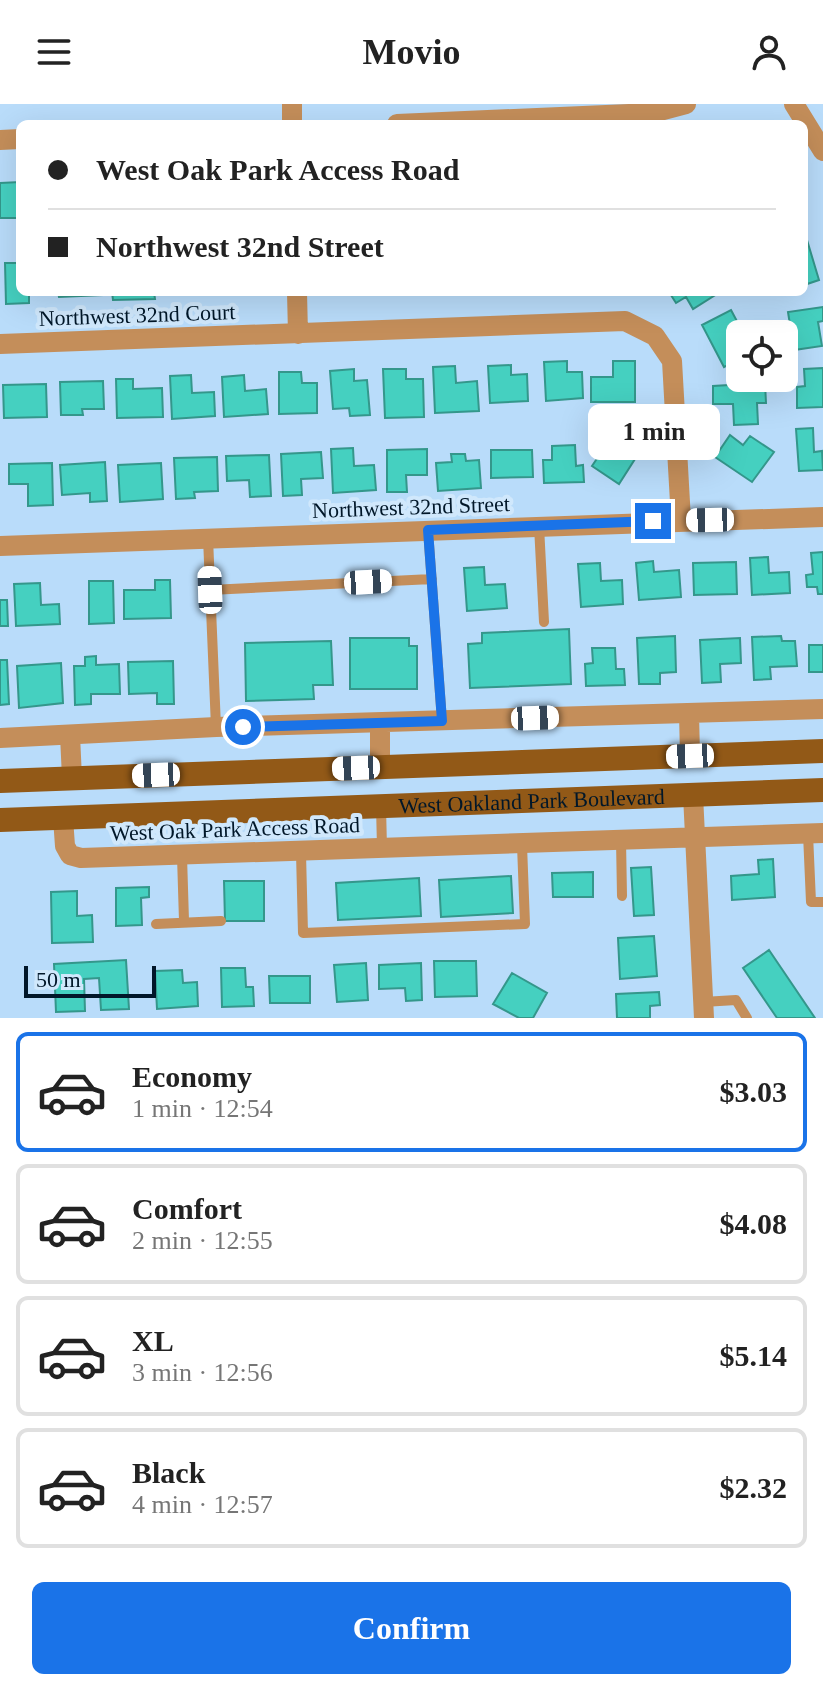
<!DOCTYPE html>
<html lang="en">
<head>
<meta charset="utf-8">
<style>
  body { margin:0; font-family:Georgia,serif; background:#f2f2f2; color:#222; height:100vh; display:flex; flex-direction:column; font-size:30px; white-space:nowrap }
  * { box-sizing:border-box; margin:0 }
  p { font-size:26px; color:#767676 }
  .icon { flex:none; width:44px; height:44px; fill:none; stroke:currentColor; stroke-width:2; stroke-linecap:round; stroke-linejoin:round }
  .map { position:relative; height:914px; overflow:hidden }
  .sheet { display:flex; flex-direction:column; background:#fff; flex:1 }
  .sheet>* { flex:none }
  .top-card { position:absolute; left:16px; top:16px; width:792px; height:176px; border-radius:12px; box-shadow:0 8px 32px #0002; display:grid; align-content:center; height:176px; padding:0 32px; background:#fff }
  .buttons { position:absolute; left:726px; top:216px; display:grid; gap:16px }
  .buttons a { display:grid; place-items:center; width:72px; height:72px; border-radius:12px; background:#fff; box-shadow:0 8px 32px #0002; font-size:40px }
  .scale { position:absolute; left:24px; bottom:20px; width:132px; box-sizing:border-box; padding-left:8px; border:4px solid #011729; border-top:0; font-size:22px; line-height:28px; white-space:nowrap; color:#011729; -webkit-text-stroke:6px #d0e8fc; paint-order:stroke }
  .end { position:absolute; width:36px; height:36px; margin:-18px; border:10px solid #1a73e8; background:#fff; box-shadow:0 0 0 4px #fff }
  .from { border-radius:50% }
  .bubble { position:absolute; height:56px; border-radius:12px; background:#fff; box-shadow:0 8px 32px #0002; font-size:26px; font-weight:700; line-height:56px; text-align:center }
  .car { position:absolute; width:24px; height:48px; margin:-24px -12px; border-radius:10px; box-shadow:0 0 6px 2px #0007; background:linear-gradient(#fff 24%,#345 0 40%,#fff 0 76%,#345 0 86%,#fff 0) }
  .top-card b { display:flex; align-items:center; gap:28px; height:76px; font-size:30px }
  .top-card b+b { border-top:2px solid #e0e0e0 }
  .top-card i { width:20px; height:20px; background:#222 }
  ul { padding:14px 0 0; list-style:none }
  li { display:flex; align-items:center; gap:24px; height:120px; margin:0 16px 12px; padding:0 16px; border:4px solid #e0e0e0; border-radius:12px }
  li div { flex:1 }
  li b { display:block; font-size:30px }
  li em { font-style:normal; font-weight:700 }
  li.active { border-color:#1a73e8 }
  li>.icon { width:72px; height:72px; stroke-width:1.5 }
  .button { display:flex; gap:16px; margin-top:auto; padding:16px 32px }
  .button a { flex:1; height:92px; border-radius:12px; background:#1a73e8; color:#fff; font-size:32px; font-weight:700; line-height:92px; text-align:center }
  header { display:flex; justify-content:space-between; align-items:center; height:104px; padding:0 32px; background:#fff; font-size:36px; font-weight:700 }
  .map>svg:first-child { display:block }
  .building { fill:#45d0c0; stroke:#34978b; stroke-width:2 }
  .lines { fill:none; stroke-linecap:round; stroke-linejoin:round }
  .service { stroke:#c48e5a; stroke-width:10 }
  .minor { stroke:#c48e5a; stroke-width:20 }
  .primary { stroke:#925917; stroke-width:24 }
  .route { stroke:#1a73e8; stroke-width:10 }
  .labels { text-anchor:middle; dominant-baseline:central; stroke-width:8; stroke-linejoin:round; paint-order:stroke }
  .street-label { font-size:22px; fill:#011729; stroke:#d0e8fc }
</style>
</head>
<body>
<header><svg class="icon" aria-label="menu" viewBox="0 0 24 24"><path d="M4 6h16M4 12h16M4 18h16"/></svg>Movio<svg class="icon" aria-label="person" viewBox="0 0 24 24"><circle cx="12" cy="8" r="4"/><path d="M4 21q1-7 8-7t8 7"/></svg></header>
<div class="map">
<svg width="823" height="914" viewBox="0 0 823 914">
  <rect width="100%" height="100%" fill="#b9dcfa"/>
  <path class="building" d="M20,78V114H0V79Z
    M807,136L819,176L804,181V137Z
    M5,159H20V188H29V199L6,200Z
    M58,188H101L102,191L59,193Z
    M112,188H154L155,195L113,196Z
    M669,188H720L693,205L686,193L676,199Z
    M823,203V217L818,218L822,242L794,246L788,208Z
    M731,206L740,223L735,226L740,234V254L724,263L702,221Z
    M567,257V268H582L583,294L546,297L544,258Z
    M613,257H635V298H591V273H613Z
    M511,261V271L527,270L528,297L490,299L488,262Z
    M455,262L456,279L477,277L479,307L435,309L433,263Z
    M823,264V303L797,304V283L805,282L804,265Z
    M354,265V277L367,276L370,311L350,312L349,304L333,305L330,267Z
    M383,265H406V275H423L424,313L385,314Z
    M279,268H301L302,279H317V309L279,310Z
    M191,271L192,289L214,288L215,312L172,315L170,272Z
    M244,271L245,287L266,285L268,310L224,313L222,273Z
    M116,275H133V285L162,284L163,313L117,314Z
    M103,277L104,305H82L83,311H61L60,278Z
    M765,279L766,299H757L758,320L734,321L733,300H713V282Z
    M46,280L47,313L4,314L3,281Z
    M813,324L814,348L822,347L823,366L799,367L796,325Z
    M620,330L642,344L619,380L592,362L609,337L613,340Z
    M730,331L743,341L750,332L774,348L752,378L715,353Z
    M575,341L576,362L583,361L584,378L544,379L543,356H552V342Z
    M353,344L354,362L374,361L376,386L333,389L331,345Z
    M427,345V371H406L407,388H387V346Z
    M491,346H532L533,373L491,374Z
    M321,348L323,374L301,375L302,391L283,392L281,350Z
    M451,350H465L466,357L479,356L481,384L438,387L436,359L452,358Z
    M269,351L271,392L250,393L249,376L227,377L226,352Z
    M217,353L218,387L194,388L195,394L176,395L174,354Z
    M105,358L107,397L90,398V389L62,391L60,361Z
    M52,359L53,401L28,402V380H9V360Z
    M161,359L163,395L120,398L118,361Z
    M823,448V490H818L817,483H807L806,471L813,470L811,449Z
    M768,453L769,469L789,468L790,489L752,491L750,454Z
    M653,457L654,468L679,466L681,493L639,496L636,459Z
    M736,458L737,490L694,491L693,459Z
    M600,459L601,477L622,476L623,500L581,503L578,460Z
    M484,463L485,481L505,480L507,504L467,507L464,464Z
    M155,476H170L171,514L124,515V486H155Z
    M89,477H113L114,519L89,520Z
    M40,479L41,501L59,500L60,520L16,522L14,480Z
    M0,496H7L8,522H0Z
    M569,525L571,580L470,584L468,540L482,539V529Z
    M675,532L676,568L660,569V580H639L637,534Z
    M781,532L782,537H795L797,562L770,563L771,575L754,576L752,533Z
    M350,534H409V542H417V585H350Z
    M740,534L741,559L720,560L721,578L702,579L700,536Z
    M331,537L333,581H313L314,595L246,597L245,539Z
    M809,541H823V568H809Z
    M592,544H615L616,565H624L625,581L586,582L585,560L593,559Z
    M96,552V561L119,560L120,590H91V600L75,601L74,562H85V553Z
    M0,556H7L9,600L0,601Z
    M173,557L174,600H157V589L129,590L128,558Z
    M61,559L63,599L19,604L17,562Z
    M773,755L775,793L732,796L731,772L759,770L758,756Z
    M651,763L654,811L634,812L631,764Z
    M593,768V793H553L552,769Z
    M511,772L513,809L441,813L439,776Z
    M419,774L421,812L338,816L336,779Z
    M224,777H264V817H225Z
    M149,783V793L141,794L142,821L116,822V784Z
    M77,787V812L92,811L93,838L52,839L51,788Z
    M654,832L657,872L620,875L618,834Z
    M769,846L815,914H777L743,864Z
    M126,856L129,905L101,906L99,874L84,875L85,907L56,908L54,860Z
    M434,857H476L477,892L435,893Z
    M366,859L368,896L337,898L334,861Z
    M421,859L422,896L406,897L405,884L379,885V861Z
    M221,864H245L246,883H253L254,902L222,903Z
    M182,866L183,879L197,878L198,902L157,905L155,867Z
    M512,869L547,889L533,914H519L493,900Z
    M269,872H310V899H270Z
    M659,888L660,901L650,902V914H617L616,890Z"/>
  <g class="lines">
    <path class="service" d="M539,422L544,518
      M428,426L442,617
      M208,434L216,623
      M210,486L432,475
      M381,702L382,744
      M808,730L811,798H823
      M621,736L622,792
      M301,749L303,829L525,820L522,741
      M182,752L184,817
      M156,820L221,817
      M703,898L736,896L747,914"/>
    <path class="minor" d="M292,0V20
      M794,0L823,47
      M397,20L652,9L686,0
      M0,36L20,35
      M297,188L298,230
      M0,240L625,217L655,232L672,257L681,416
      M0,442L823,413
      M689,609L690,652
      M380,619V663
      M70,631L72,674
      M0,634L216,623L823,605
      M693,691L704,914
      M63,714L65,742L70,751L81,754L823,729"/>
    <g class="primary">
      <path d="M0,677L823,647"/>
      <path id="s1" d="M0,716L823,686"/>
    </g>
  </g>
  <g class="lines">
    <path class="route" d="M243,623L442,617L428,426L653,417"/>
  </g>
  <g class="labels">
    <g class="street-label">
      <text transform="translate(137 211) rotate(-2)">Northwest 32nd Court</text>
      <text transform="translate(411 403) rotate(-2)">Northwest 32nd Street</text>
      <text stroke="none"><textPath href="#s1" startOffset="532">West Oakland Park Boulevard</textPath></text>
      <text transform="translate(235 725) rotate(-2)">West Oak Park Access Road</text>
    </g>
  </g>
</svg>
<div class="buttons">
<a><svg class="icon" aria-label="locate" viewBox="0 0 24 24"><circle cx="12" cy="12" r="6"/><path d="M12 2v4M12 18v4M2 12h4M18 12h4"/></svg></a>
</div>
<div class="scale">50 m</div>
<i class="end from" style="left:243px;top:623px"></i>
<i class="end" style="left:653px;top:417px"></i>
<div class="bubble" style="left:588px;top:300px;width:132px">1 min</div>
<i class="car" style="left:710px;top:416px;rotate:269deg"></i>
<i class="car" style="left:368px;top:478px;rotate:87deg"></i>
<i class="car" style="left:210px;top:486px;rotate:358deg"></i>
<i class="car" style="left:535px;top:614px;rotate:88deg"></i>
<i class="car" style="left:690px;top:652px;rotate:268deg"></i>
<i class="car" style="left:356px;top:664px;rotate:268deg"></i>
<i class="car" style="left:156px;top:671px;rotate:268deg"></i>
<div class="top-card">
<b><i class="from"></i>West Oak Park Access Road</b>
<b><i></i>Northwest 32nd Street</b>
</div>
</div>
<section class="sheet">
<ul>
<li class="active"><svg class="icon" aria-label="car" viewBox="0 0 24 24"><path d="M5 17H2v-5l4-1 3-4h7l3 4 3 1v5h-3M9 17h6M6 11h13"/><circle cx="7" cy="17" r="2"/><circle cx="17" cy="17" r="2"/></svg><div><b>Economy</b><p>1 min · 12:54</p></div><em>$3.03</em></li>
<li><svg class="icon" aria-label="car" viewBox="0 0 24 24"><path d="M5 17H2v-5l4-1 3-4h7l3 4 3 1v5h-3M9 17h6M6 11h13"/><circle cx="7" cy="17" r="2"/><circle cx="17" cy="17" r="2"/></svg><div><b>Comfort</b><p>2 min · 12:55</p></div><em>$4.08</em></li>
<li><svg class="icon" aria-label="car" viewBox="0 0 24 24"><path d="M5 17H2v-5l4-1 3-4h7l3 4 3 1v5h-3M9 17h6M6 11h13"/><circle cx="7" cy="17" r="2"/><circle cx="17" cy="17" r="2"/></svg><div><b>XL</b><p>3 min · 12:56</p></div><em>$5.14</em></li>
<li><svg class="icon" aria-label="car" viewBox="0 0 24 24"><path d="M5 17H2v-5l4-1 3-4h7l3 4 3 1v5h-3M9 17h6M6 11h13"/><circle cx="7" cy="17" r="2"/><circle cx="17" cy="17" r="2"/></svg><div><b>Black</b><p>4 min · 12:57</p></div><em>$2.32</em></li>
</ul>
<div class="button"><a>Confirm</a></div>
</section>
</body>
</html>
